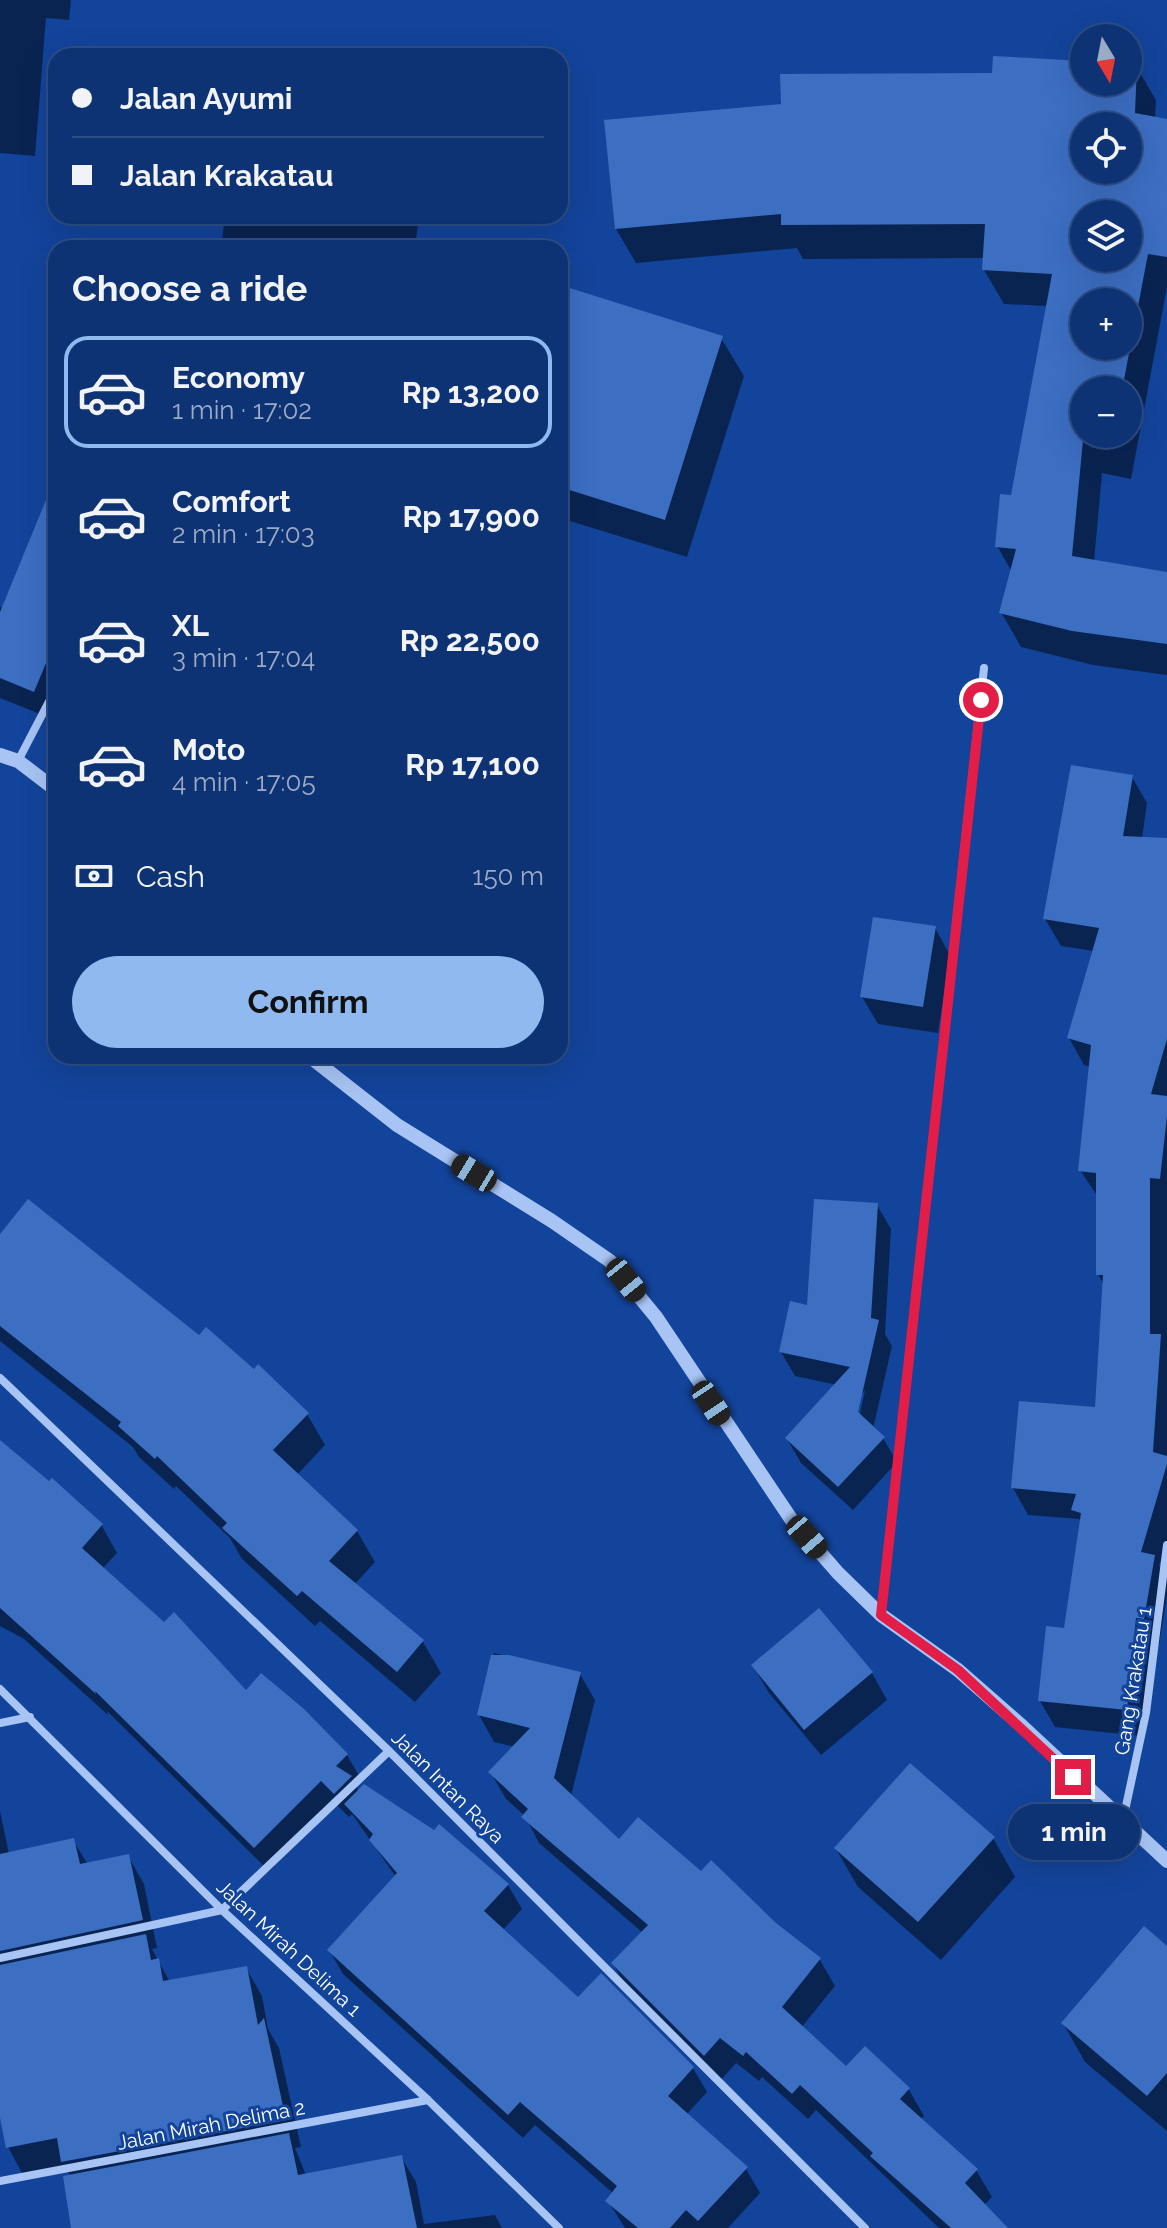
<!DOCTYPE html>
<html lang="en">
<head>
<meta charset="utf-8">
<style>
  body { margin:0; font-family:Raleway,sans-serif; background:#1c3f7c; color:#f1f3f6; height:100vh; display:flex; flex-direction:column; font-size:30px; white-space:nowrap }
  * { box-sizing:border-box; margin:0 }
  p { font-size:26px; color:#9baac5 }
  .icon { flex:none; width:44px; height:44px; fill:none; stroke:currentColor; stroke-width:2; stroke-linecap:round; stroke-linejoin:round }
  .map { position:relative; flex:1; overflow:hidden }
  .side { position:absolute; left:48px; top:240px; width:520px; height:824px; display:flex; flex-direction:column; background:#0e3374; border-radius:24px; box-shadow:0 8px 32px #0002,0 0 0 2px #2e4e86 }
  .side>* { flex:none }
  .hud { position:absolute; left:48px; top:48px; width:520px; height:176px; border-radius:24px; box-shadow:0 8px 32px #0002,0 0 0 2px #2e4e86; display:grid; align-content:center; height:176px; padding:0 24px; background:#0e3374 }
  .needle { width:52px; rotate:170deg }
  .fabs { position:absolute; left:1070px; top:24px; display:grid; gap:16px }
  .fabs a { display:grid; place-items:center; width:72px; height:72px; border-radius:50%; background:#0e3374; box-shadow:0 8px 32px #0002,0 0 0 2px #2e4e86; font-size:40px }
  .end { position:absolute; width:36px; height:36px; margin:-18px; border:10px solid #e11d48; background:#fff; box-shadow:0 0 0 4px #fff }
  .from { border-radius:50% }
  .bubble { position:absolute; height:56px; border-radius:28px; background:#0e3374; box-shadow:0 8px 32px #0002,0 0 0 2px #2e4e86; font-size:26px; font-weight:700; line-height:56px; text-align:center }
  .car { position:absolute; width:24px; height:48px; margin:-24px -12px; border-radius:10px; box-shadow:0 0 6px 2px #0007; background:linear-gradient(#222 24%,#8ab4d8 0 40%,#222 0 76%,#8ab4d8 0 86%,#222 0) }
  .hud b { display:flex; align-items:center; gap:28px; height:76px; font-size:30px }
  .hud b+b { border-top:2px solid #2e4e86 }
  .hud i { width:20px; height:20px; background:#f1f3f6 }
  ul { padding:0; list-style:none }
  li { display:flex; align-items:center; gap:24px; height:112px; margin:0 16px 12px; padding:0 8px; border:4px solid transparent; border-radius:24px }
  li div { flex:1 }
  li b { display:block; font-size:30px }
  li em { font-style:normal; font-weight:700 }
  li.on { border-color:#90b9f0 }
  li>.icon { width:72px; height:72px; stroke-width:1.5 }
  h2 { padding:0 24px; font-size:36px; line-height:96px }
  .pay { display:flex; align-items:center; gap:20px; height:88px; padding:0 24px; font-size:30px }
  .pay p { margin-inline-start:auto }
  .button { display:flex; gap:16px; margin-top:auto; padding:16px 24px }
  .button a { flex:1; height:92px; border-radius:48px; background:#90b9f0; color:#111; font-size:32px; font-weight:700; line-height:92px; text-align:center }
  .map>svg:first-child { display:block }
  .shadow { fill:#0007; fill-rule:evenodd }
  .building { fill:#3c6ec2; fill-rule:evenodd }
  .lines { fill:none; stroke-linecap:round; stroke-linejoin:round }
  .minor { stroke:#a7c4f4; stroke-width:8 }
  .tertiary { stroke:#a7c4f4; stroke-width:14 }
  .route { stroke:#e11d48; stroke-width:10 }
  .labels { text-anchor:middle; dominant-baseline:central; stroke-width:6; stroke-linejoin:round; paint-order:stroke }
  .street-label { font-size:20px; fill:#fff; stroke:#13449b }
</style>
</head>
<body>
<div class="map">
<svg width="1167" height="2228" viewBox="0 0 1167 2228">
  <rect width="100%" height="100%" fill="#13449b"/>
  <path class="shadow" d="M0,0H71L69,20L46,18L35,156L0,153Z
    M1084,63V82H1128V66H1136L1156,100L1155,119L1167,121V287L1131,479L1102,473L1094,562L1167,574V675L1093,665L1021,647L1001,612L1012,572L997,546L1013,497L1048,306L1004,304L984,270L985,258L803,259L797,248L636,263L616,229L783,106ZM1084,126H1128V170H1084ZM1084,214H1128V258H1084ZM1084,302H1128V346H1084ZM1084,390H1128V434H1084Z
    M225,216H419L415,248H221Z
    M560,291L721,338L744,376L687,557L560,518Z
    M30,544L56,554V702L50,718L0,698V607L4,608Z
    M1132,777L1147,803L1142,838L1167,840V1540L1159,1566L1167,1579V1596L1159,1645L1151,1644L1141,1736L1055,1727L1040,1701L1066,1630L1082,1524L1079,1519L1028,1515L1013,1488L1097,1410L1104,1285L1098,1274V1197L1080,1170L1091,1067L1084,1065L1069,1038L1094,951L1061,946L1045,919Z
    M935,928L950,955L938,1033L878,1024L862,997Z
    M877,1205L891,1229L885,1334L892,1346L873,1429L883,1438L897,1462L853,1510L801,1463L787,1439L837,1385L795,1376L781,1352ZM865,1390L858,1423L854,1422L860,1396Z
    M0,1237L199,1338L307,1414L325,1445L297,1475L357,1531L375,1562L354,1585L423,1642L441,1673L415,1702L320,1621L315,1626L242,1559L230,1538L176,1486L174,1489L139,1457L133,1447L0,1341Z
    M0,1442L49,1484L52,1480L102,1526L117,1553L88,1584L0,1510Z
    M0,1568L246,1693L347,1755L361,1779L355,1785L359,1792L508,1885L522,1909L502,1931L578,1999L693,2068L707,2092L686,2115L746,2169L760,2193L728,2228H625L608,2201L614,2194L535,2125L523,2138L343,1974L329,1950L396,1877L352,1814L349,1817L336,1804L269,1871L107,1711L108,1715L24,1639L0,1626Z
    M494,1653L580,1674L595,1700L571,1796L620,1842L701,1874L820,1960L835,1986L801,2028L846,2069L865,2049L909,2090L924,2116L920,2120L976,2170L992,2197L984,2205L1005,2228H939L816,2110L808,2119L762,2077L759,2081L736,2063L720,2081L628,1990L613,1964L643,1933L539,1843L525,1816L506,1799L491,1773L515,1747L494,1742L479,1715Z
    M753,1666L872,1673L887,1700L821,1755L769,1693Z
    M0,1811L9,1854L73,1840L88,1865L128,1856L144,1884L157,1948L152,1949L170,1982L246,1968L262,1996L268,2029L279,2048L301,2147L295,2148L306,2175L401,2157L416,2182L424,2224L495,2215L502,2228H73L71,2177L65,2167L23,2175L8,2147L0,2113Z
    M993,1838L1015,1877L941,1960L858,1887L836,1849Z
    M1167,1949V2131L1085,2062L1063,2023Z"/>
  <path class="building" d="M993,56L1084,61V82H1128V64H1137L1135,113L1167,119V257L1148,254L1122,390H1084V434H1114L1112,445L1083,440L1072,556L1167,572V644L1072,631L999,613L1016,549L995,547L1000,494L1011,495L1052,274L982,270L985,224L781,225V214L615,229L604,120L781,104L780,74L992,73ZM1084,126H1128V170H1084ZM1084,214H1128V258H1084ZM1084,302H1128V346H1084Z
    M560,285L723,336L665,520L560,487Z
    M55,478L56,639L34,692L0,678V612Z
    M1071,765L1133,775L1123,836L1167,838V1039L1151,1094L1167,1096V1116L1160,1179L1150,1178V1334H1161L1153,1452L1167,1456V1464L1141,1552L1155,1555L1144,1619L1136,1618L1127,1710L1038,1701L1046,1626L1064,1628L1081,1513L1071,1510L1076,1494L1011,1488L1019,1401L1095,1407L1103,1275H1096V1173L1078,1171L1091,1045L1067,1038L1099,928L1043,919Z
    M873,917L936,926L923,1007L860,997Z
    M28,1199L199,1335L206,1327L254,1369L258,1364L309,1413L273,1450L358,1530L329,1561L424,1640L397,1672L302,1591L297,1596L222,1528L227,1523L157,1456L155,1459L118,1426L121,1422L0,1326V1234Z
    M814,1199L878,1203L871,1318L879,1320L858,1412L885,1437L838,1487L785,1438L850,1367L779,1352L790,1301L807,1305Z
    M0,1440L49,1481L52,1478L103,1524L82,1548L164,1622L174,1612L246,1690L261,1673L304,1709L348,1754L336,1766L352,1776L334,1794L321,1781L254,1848L95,1691L96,1694L0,1608Z
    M819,1608L873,1672L804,1730L751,1665Z
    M491,1655H509L581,1672L554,1778L619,1839L638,1817L701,1871L711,1860L776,1923L821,1958L782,2007L846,2066L865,2046L910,2088L900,2099L978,2169L965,2183L1008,2228H951L870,2156L873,2153L800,2085L792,2094L746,2052L743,2056L720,2038L704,2056L611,1963L648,1925L521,1817L528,1809L488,1772L530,1728L477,1715Z
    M910,1763L995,1837L918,1922L834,1848Z
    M364,1784L434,1830L439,1824L509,1884L484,1911L578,1997L601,1973L694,2067L668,2096L748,2167L698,2221L686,2210L670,2228H638L605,2201L617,2186L520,2102L508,2115L327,1950L397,1873L369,1840L373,1834L344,1804Z
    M74,1838L80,1864L129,1854L143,1920L0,1951V1854Z
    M1144,1926L1167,1946V2073L1147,2096L1061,2023Z
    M146,1934L151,1960L159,1958L163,1981L247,1966L258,2025L264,2018L286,2120L61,2162L57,2138L6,2148L0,2118V1965Z
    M289,2133L298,2175L402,2155L417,2228H71L63,2176Z"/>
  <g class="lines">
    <path class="minor" d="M18,761L56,688
      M0,1378L389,1751L865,2228
      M881,1614L984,668
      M0,1689L222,1910L428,2100L559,2228
      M0,1723L30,1717
      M1123,1820L1146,1713L1167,1545
      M0,1958L222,1910L389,1751
      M0,2181L428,2100"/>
    <path class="tertiary" d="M0,755L18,761L56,790
      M309,1056L397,1125L552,1221L610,1261L656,1317L791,1519L838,1573L881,1615L958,1670L1022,1726L1167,1861"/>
  </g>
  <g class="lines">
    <path class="route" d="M981,700L881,1615L958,1670L1073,1777"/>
  </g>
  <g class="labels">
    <g class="street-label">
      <text transform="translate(1133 1681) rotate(-81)">Gang Krakatau 1</text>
      <text transform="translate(448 1787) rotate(45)">Jalan Intan Raya</text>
      <text transform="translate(289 1948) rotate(43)">Jalan Mirah Delima 1</text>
      <text transform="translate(211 2125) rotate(-11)">Jalan Mirah Delima 2</text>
    </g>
  </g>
</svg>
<div class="fabs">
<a><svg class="needle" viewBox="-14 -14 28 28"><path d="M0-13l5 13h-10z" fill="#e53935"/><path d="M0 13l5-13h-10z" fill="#9baac5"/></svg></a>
<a><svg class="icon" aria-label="locate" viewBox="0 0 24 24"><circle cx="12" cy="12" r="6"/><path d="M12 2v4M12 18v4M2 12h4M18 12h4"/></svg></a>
<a><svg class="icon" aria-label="layers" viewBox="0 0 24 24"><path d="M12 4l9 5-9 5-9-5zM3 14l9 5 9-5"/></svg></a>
<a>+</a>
<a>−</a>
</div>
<i class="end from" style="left:981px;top:700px"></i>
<i class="end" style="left:1073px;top:1777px"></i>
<div class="bubble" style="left:1008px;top:1804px;width:132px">1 min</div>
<i class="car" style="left:474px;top:1173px;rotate:301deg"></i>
<i class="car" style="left:626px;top:1280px;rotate:141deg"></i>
<i class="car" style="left:711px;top:1403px;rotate:146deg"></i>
<i class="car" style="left:807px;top:1537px;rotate:139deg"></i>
<div class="hud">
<b><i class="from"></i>Jalan Ayumi</b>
<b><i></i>Jalan Krakatau</b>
</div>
<section class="side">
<h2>Choose a ride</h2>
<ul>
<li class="on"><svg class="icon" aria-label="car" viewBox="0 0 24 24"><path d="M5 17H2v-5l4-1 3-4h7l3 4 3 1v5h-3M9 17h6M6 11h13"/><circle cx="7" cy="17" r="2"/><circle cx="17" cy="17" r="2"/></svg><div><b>Economy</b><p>1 min · 17:02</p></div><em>Rp 13,200</em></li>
<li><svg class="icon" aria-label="car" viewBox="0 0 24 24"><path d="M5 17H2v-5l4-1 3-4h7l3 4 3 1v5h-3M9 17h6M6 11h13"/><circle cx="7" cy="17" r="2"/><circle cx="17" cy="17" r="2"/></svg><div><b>Comfort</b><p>2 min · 17:03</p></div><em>Rp 17,900</em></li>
<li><svg class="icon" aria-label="car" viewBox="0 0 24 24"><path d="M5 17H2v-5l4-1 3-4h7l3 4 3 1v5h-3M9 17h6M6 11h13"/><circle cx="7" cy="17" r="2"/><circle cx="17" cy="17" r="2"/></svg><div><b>XL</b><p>3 min · 17:04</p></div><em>Rp 22,500</em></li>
<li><svg class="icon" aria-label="car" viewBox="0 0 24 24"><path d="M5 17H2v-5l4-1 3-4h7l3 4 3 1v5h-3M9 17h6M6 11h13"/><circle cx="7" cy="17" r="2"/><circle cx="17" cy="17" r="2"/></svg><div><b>Moto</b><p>4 min · 17:05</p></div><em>Rp 17,100</em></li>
</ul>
<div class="pay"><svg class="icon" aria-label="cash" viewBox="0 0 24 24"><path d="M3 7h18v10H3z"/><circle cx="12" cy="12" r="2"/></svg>Cash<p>150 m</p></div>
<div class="button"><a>Confirm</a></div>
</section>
</div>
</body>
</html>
